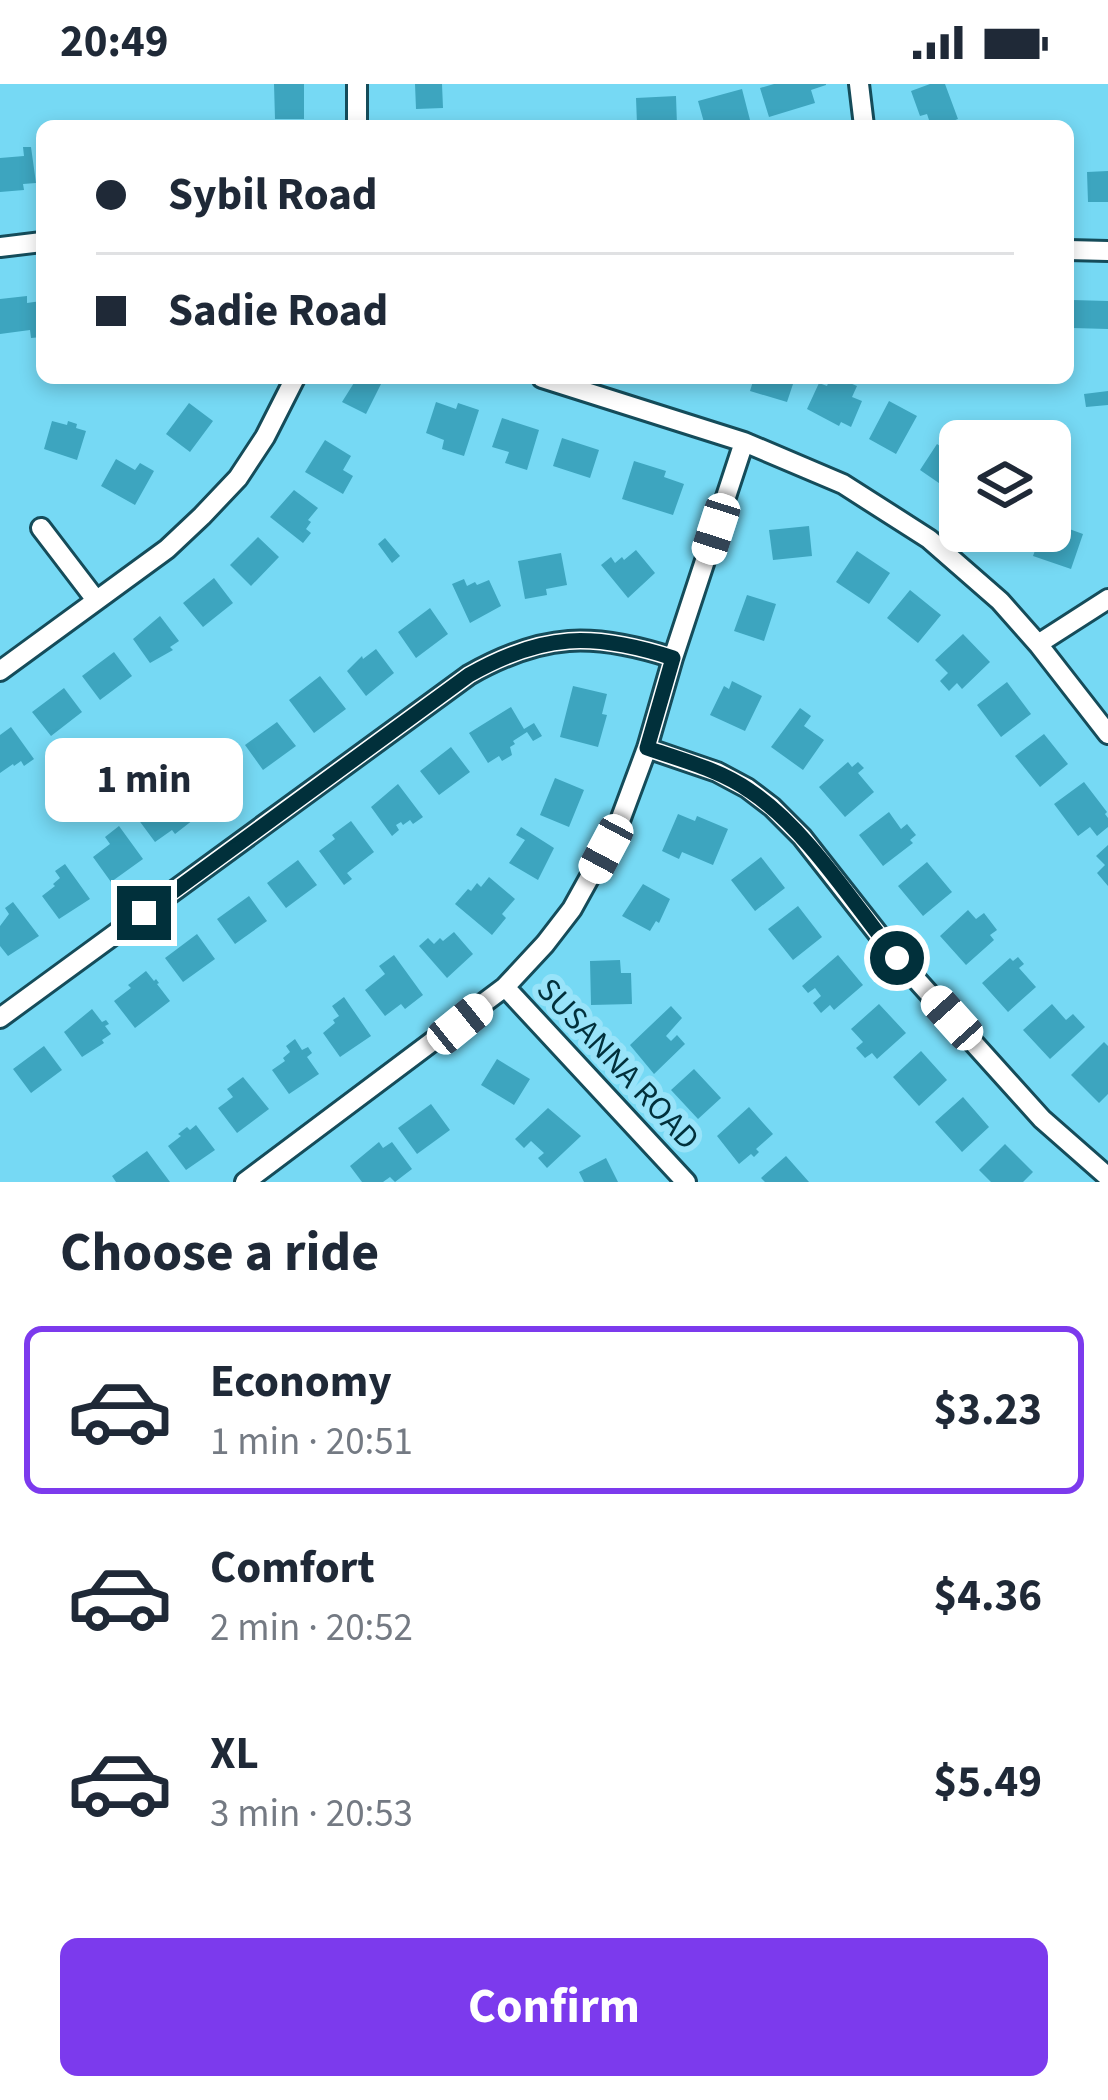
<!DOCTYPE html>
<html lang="en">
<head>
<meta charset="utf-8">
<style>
  body { margin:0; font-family:"Source Sans 3",sans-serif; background:#f6f6f7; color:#1f2937; height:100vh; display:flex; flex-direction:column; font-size:45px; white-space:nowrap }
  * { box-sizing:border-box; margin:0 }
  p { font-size:39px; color:#747a83 }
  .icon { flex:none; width:66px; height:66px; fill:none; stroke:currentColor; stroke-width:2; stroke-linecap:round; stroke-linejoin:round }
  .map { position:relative; height:1098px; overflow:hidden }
  .details { display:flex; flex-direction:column; background:#fff; flex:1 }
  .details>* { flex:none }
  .top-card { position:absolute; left:36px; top:36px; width:1038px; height:264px; border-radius:18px; box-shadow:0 6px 18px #0003; display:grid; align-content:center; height:264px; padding:0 60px; background:#fff }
  .controls { position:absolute; left:939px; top:336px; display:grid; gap:24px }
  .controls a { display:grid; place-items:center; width:132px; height:132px; border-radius:18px; background:#fff; box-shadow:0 6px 18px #0003; font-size:60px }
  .end { position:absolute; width:54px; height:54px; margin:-27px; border:15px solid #01303b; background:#fff; box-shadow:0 0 0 6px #fff }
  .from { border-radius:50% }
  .bubble { position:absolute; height:84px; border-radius:18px; background:#fff; box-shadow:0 6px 18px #0003; font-size:39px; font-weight:700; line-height:84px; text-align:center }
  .car { position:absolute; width:36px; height:72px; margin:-36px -18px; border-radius:15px; box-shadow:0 0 9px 3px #0007; background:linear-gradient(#fff 24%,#345 0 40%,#fff 0 76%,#345 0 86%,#fff 0) }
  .top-card b { display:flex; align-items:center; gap:42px; height:114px; font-size:45px }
  .top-card b+b { border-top:3px solid #e0e1e3 }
  .top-card i { width:30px; height:30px; background:#1f2937 }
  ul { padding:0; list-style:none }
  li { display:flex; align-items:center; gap:36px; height:168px; margin:0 24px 18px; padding:0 36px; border:6px solid transparent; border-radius:18px }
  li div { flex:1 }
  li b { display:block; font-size:45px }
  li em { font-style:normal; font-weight:700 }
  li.current { border-color:#7c3aed }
  li>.icon { width:108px; height:108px; stroke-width:1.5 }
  h2 { padding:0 60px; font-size:54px; line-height:144px }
  .cta { display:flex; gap:24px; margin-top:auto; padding:24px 60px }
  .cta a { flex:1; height:138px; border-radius:18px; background:#7c3aed; color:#fff; font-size:48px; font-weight:700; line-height:138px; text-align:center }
  .status { display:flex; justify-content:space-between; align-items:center; height:84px; padding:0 60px; background:#fff; direction:ltr }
  .status svg { height:33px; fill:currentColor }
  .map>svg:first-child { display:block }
  .building { fill:#3da5bf }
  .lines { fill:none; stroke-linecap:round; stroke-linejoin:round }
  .minor-casing { stroke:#154c5a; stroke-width:24 }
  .minor { stroke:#fff; stroke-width:18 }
  .route { stroke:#01303b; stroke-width:15 }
  .labels { text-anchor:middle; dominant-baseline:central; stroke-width:12; stroke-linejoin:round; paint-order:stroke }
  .street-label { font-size:33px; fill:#01303b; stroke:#98e3f9 }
</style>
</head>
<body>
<div class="status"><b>20:49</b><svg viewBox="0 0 49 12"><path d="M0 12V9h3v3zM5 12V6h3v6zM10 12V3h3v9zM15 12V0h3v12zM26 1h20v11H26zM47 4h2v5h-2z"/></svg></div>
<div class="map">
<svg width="1108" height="1098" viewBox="0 0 1108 1098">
  <rect width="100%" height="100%" fill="#76d9f4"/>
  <path class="building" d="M274,0H304V35H275Z
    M415,0H442L443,24L416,25Z
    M774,0H826V1L811,6L815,19L769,33L760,4Z
    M930,0H945L958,35L940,42H931L927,30L920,32L911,7Z
    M742,5L750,36L729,42L725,39L705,42L698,17Z
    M676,12L677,41L637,40L636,14Z
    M23,63H31L36,99L23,100L24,106L0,108V74L24,72Z
    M1108,87V118H1088L1087,88Z
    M27,212V219L41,217L42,253L31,254L30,246L0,250V215Z
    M1072,216L1108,217V245L1072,244Z
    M357,294H370L381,300L366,330L342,318Z
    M754,294H795L787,318L750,307Z
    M830,294H838L857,302L852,313L862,317L851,343L841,338L839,342L807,325L819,299L827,302Z
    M1108,307V321L1086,323L1084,310Z
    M889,317L917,332L896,370L869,355Z
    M436,318L456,325L458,319L479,326L464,372L442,365L444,356L426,349Z
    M189,319L213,337L190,368L166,350Z
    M502,334L539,346L527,386L505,379L509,368L492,363Z
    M52,337L67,341L68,337L77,340L76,344L86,347L77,376L44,365Z
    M562,354L599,366L590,394L553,382Z
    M325,356L351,372L343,386L353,392L343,410L305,388Z
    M937,360L960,376V395L952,408L920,386Z
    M116,375L135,386L140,379L154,387L135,421L101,402Z
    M634,377L666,387L664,393L684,400L673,431L622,415Z
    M294,406L318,424L308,436L311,438L306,445L311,449L303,459L270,433Z
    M1050,438L1083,450L1071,485L1033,472L1042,447H1050Z
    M809,442L812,472L773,476L769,446Z
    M258,453L279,473L251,502L230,481Z
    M385,454L400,472L392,479L378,460Z
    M636,466L655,489L628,514L601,481L611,473L615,479L622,473L624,476Z
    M857,467L890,489L869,520L836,498Z
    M561,469L567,501L546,505L547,511L525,515L518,477Z
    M214,494L233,519L203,543L183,519Z
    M464,495L467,502L475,498L477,501L489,496L501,522L470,539L452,500Z
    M910,506L941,531L918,559L887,534Z
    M747,511L776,520L764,557L734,547Z
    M430,524L448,550L416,574L398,548Z
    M160,532L179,557L170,563L173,566L150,579L133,555Z
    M963,550L990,578L962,605L957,599L949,607L940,597L948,589L935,576Z
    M376,565L394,589L366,612L347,587L362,572L363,575Z
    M114,568L132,592L100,616L82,592Z
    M320,592L346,625L314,649L289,616Z
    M732,597L762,612L745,647L710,631L724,602L729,605Z
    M1007,598L1031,630L1001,653L977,621Z
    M573,602L607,610L602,630L607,631L598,663L560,653Z
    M64,604L82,628L51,652L32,628Z
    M511,623L524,645L534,639L542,652L533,657L527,648L513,657L515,660L510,663L512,671L502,677L499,672L488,679L469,649Z
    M800,624L811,632L804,642L824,656L803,686L771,663Z
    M277,638L296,662L263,686L245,661Z
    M11,643L34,675L24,682L21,677L14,682L13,680L0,689V651Z
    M1044,650L1068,680L1040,703L1015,672Z
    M451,663L470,688L439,711L420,687Z
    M225,676L243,702L213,723L195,698L214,681L216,683Z
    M848,678L852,683L858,678L864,684L858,689L874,708L845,733L819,703Z
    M555,694L584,706L569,743L540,731Z
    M164,697L193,736L175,750L172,746L155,758L135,731L154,717L149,709Z
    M1084,698L1107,728L1105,730L1108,734V743L1097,752L1090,743L1078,752L1054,720Z
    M398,700L423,733L413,740L410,736L403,741L401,738L396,741L399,746L392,752L371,723Z
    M889,728L901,745L907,740L916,751L910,756L913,759L883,782L859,751Z
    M678,730L695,737L697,732L728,745L713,781L682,768L679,775L662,767Z
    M351,737L374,768L347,789L352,795L344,801L319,767L335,755L332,751Z
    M119,742L143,775L111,798L93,773L110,760L105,753Z
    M521,743L554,764L538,796L509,779L525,756L516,751Z
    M1108,761V802L1097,789L1105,781L1096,772Z
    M761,773L785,804L755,827L731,796Z
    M298,776L317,801L286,824L267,799Z
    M927,778L952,808L923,832L898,802Z
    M65,780L90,815L59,835L42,812L55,802L53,800L60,794L55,787Z
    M489,793L515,815L502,830L506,834L492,851L455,820L468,805L471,807L477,799L481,803Z
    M643,800L670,815L659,839L656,837L650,847L622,832Z
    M249,812L267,837L235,860L217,835Z
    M13,818L39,852L8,872L0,862V842L9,830L5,824Z
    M798,822L822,853L793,876L768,845Z
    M968,826L976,835L984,829L997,846L990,851L994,856L966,881L940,852Z
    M454,848L473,870L447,894L419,862L428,854L434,860L440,854L443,857Z
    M197,850L215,875L183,898L165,874Z
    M394,871L423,911L405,925L401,920L385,932L365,906L385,890L379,882Z
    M838,871L863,901L834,926L830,921L821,929L813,919L821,912L815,904L808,909L802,902Z
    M1018,873L1024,880L1019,884L1036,903L1008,928L982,899L1010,874L1013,877Z
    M620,876L621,889H631L632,920L591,921L590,877Z
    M146,887L154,897L156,895L159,899L157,900L170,917L135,944L114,917L131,904L128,901Z
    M344,913L371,952L340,973L323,949L335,939L333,936L339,932L332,922Z
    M879,920L906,949L877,975L872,969L865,974L856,964L863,958L851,945Z
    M1052,920L1066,936L1073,930L1085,943L1050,975L1023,946Z
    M671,922L682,934L666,952L671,957L677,951L685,960L654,990L630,961Z
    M92,925L102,938L106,936L109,940L105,942L111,950L102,956L104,959L82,973L64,948Z
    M295,955L302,966L308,963L312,969L307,973L319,990L289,1010L272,986L285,977L283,974L290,968L286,962Z
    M1104,958L1108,962V1010L1099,1019L1071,991Z
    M44,962L62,986L31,1009L13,985Z
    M921,967L947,996L919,1022L893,993Z
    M497,975L530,995L514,1021L481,1001Z
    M694,985L721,1014L698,1035L671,1006Z
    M243,993L269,1025L237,1049L218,1024L233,1013L227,1005Z
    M963,1013L989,1043L962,1068L935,1038Z
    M431,1020L450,1046L417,1070L398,1044Z
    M749,1023L773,1050L756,1065L759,1068L754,1073L751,1070L739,1080L717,1052Z
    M548,1024L581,1052L547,1084L538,1074L544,1069L531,1057L524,1064L515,1055Z
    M196,1041L215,1066L186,1086L168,1062L181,1052L178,1050L187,1043L190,1046Z
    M379,1058L383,1064L392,1058L412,1085L395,1098L390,1093L383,1098H362L350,1082Z
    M1005,1060L1033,1088L1023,1098H991L979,1086Z
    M147,1067L170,1098H116L112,1092Z
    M786,1072L809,1098H765L761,1094Z
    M606,1074L618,1098H584L579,1088Z"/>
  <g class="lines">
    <defs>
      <path id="minor" d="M859,0L864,42
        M357,42V0
        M0,163L42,158
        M1068,166L1108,167
        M542,294L744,358L843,400L929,455L1000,517L1038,560L1108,650
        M41,444L96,516
        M1038,560L1108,515
        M0,587L167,465L202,432L238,394L265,353L295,294
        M647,664L717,688L747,704L772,723L802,753L897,874L1042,1035L1108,1093
        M505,903L686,1098
        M0,934L469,591C543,549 593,548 673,574
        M245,1098L505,903L545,860L572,825L618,742L647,664L673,574L744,358"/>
    </defs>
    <use href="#minor" class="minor-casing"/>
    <use href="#minor" class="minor"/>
  </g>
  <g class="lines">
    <path class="route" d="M144,829L469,591C543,549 593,548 673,574L647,664C682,676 720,686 750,707C807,745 854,821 897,874"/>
  </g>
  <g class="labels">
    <g class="street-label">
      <text transform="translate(618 980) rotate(47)">SUSANNA ROAD</text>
    </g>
  </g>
</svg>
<div class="controls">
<a><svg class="icon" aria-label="layers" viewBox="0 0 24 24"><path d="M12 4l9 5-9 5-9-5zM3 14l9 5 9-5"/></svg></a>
</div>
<i class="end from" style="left:897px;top:874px"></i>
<i class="end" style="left:144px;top:829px"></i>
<div class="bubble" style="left:45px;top:654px;width:198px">1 min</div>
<i class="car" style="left:716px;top:445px;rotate:198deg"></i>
<i class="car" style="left:606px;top:765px;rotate:208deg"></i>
<i class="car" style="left:952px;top:934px;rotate:318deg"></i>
<i class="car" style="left:460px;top:940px;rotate:51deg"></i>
<div class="top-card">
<b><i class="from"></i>Sybil Road</b>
<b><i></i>Sadie Road</b>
</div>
</div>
<section class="details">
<h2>Choose a ride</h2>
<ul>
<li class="current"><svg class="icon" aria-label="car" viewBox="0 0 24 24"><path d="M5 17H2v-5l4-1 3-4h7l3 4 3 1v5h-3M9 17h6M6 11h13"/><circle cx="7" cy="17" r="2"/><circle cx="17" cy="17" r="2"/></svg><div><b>Economy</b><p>1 min · 20:51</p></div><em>$3.23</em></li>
<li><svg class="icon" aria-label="car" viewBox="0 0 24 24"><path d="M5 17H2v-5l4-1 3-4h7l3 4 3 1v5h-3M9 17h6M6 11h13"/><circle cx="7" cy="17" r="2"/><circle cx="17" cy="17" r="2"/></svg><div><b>Comfort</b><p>2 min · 20:52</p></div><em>$4.36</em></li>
<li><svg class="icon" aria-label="car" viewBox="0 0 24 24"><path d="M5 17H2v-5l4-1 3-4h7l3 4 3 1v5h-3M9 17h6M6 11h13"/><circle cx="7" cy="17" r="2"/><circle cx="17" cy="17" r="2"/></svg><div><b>XL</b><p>3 min · 20:53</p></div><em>$5.49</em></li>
</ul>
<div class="cta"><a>Confirm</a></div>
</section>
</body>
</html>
